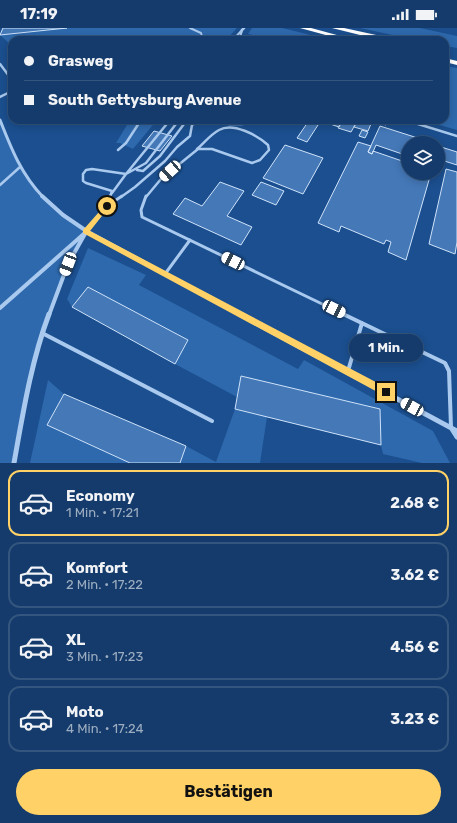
<!DOCTYPE html>
<html lang="de">
<head>
<meta charset="utf-8">
<style>
  body { margin:0; font-family:Rubik,sans-serif; background:#1d4271; color:#f1f3f6; height:100vh; display:flex; flex-direction:column; font-size:15px; white-space:nowrap }
  * { box-sizing:border-box; margin:0 }
  p { font-size:13px; color:#9dadc1 }
  .icon { flex:none; width:22px; height:22px; fill:none; stroke:currentColor; stroke-width:2; stroke-linecap:round; stroke-linejoin:round }
  .map { position:relative; height:435px; overflow:hidden }
  .sheet { display:flex; flex-direction:column; background:#143b6b; flex:1 }
  .sheet>* { flex:none }
  .hud { position:absolute; left:8px; top:8px; width:441px; height:88px; border-radius:12px; box-shadow:0 2px 10px #0003,0 0 0 1px #33557e; display:grid; align-content:center; height:88px; padding:0 16px; background:#143b6b }
  .buttons { position:absolute; left:401px; top:108px; display:grid; gap:8px }
  .buttons a { display:grid; place-items:center; width:44px; height:44px; border-radius:50%; background:#143b6b; box-shadow:0 2px 10px #0003,0 0 0 1px #33557e; font-size:20px }
  .end { position:absolute; width:18px; height:18px; margin:-9px; border:5px solid #ffd166; background:#111; box-shadow:0 0 0 2px #111 }
  .from { border-radius:50% }
  .bubble { position:absolute; height:28px; border-radius:14px; background:#143b6b; box-shadow:0 2px 10px #0003,0 0 0 1px #33557e; font-size:13px; font-weight:700; line-height:28px; text-align:center }
  .car { position:absolute; width:12px; height:24px; margin:-12px -6px; border-radius:5px; box-shadow:0 0 3px 1px #0007; background:linear-gradient(#fff 24%,#345 0 40%,#fff 0 76%,#345 0 86%,#fff 0) }
  .hud b { display:flex; align-items:center; gap:14px; height:38px; font-size:15px }
  .hud b+b { border-top:1px solid #33557e }
  .hud i { width:10px; height:10px; background:#f1f3f6 }
  ul { padding:7px 0 0; list-style:none }
  li { display:flex; align-items:center; gap:12px; height:66px; margin:0 8px 6px; padding:0 8px; border:2px solid #33557e; border-radius:12px }
  li div { flex:1 }
  li b { display:block; font-size:15px }
  li em { font-style:normal; font-weight:700 }
  li.on { border-color:#ffd166 }
  li>.icon { width:36px; height:36px; stroke-width:1.5 }
  .action { display:flex; gap:8px; margin-top:auto; padding:8px 16px }
  .action a { flex:1; height:46px; border-radius:24px; background:#ffd166; color:#111; font-size:16px; font-weight:700; line-height:46px; text-align:center }
  .status { display:flex; justify-content:space-between; align-items:center; height:28px; padding:0 20px; background:#143b6b; direction:ltr }
  .status svg { height:11px; fill:currentColor }
  .map>svg:first-child { display:block }
  .green { fill:#2e69ad }
  .building { fill:#4478b7; stroke:#cfe3fa }
  .lines { fill:none; stroke-linecap:round; stroke-linejoin:round }
  .service-far3 { stroke:#a9c9ee; stroke-width:2 }
  .service-far2 { stroke:#a9c9ee; stroke-width:2.5 }
  .service-far1 { stroke:#a9c9ee; stroke-width:3 }
  .service { stroke:#a9c9ee; stroke-width:4 }
  .minor-far3 { stroke:#a9c9ee; stroke-width:2.5 }
  .minor-far2 { stroke:#a9c9ee; stroke-width:3 }
  .minor-far1 { stroke:#a9c9ee; stroke-width:4 }
  .minor { stroke:#a9c9ee; stroke-width:5 }
  .motorway { fill:#fff; fill-rule:evenodd }
  .route { fill:#ffd166 }
</style>
</head>
<body>
<div class="status"><b>17:19</b><svg viewBox="0 0 49 12"><path d="M0 12V9h3v3zM5 12V6h3v6zM10 12V3h3v9zM15 12V0h3v12zM26 1h20v11H26zM47 4h2v5h-2z"/></svg></div>
<div class="map">
<svg width="457" height="435" viewBox="0 0 457 435">
  <rect width="100%" height="100%" fill="#1b4f8f"/>
  <path class="green" d="M67,0H237L226,12H12V18L0,7Z
    M252,0H282L331,12H287L265,7L262,9L248,6Z
    M360,0H420L457,8V20L445,18V12H416Z
    M445,38L457,40V102L422,92H445Z
    M0,92L14,128L32,158L86,204L68,236L42,305L14,435H0Z
    M130,92H157L133,121L120,115H116Z
    M88,220L146,247L139,257L298,341L304,332L433,403L450,435H422L383,426L381,417L380,381L241,348L237,369L175,336L188,312L88,260L72,279L67,271Z
    M48,352L64,366L47,397L130,435H30Z
    M235,381L267,389L260,435H180L186,418L216,434Z"/>
  <path class="building" d="M3,0H67L0,7Z
    M328,92H343L339,99L327,95Z
    M358,92L371,96L368,103L354,99Z
    M370,92H388L386,97Z
    M342,93L355,97L351,104L338,100Z
    M308,94L318,97L307,114L297,110Z
    M380,98L424,112L423,115H408V128L376,117L372,126L368,124Z
    M362,102L368,104L365,110L359,108Z
    M154,103L172,108L160,123L142,118Z
    M358,114L371,118L368,124L372,126L373,123L408,135V145H431L406,232L388,224L391,214L386,212L384,216L341,198L339,204L318,195Z
    M285,117L323,130L303,166L263,150Z
    M438,118L457,124V137L438,131Z
    M446,141L457,144V214L455,226L429,216Z
    M220,154L244,163L227,188L252,199L241,217L173,186L185,170L202,178Z
    M261,154L284,163L276,177L252,167Z
    M88,259L188,312L175,336L72,279Z
    M241,348L380,381L381,417L235,381Z
    M64,366L186,418L180,435H130L47,397Z"/>
  <g class="lines">
    <path class="service-far3" d="M190,0L201,5L203,12
      M233,12L242,2
      M239,12L242,3"/>
    <path class="service-far2" d="M405,92L457,108
      M229,96H242L270,92
      M118,122L126,115L141,92
      M137,142L143,143L160,128L187,92
      M0,157L20,139
      M112,165L126,146L146,135L179,92
      M110,169L112,163L86,155L83,153V146L86,142L92,141L126,146L170,92
      M121,169L135,159L165,133L177,119L190,108L192,97L202,92
      M146,169L161,151L198,121H212L252,135L260,132L269,122L268,117C257,107 233,94 219,102C210,107 204,115 197,121"/>
    <path class="service-far1" d="M146,168L141,182L142,189L345,287
      M107,178L110,168
      M107,178L122,168
      M165,246L190,212"/>
    <path class="service" d="M343,286L445,335L449,343L451,399
      M42,305L212,393
      M348,343L362,295"/>
    <path class="minor-far3" d="M242,2L244,0
      M0,36L12,52
      M0,69L12,63"/>
    <path class="minor-far2" d="M0,92C11,120 21,146 43,169"/>
    <path class="minor-far1" d="M42,168L63,187L88,204L241,287
      M0,280L86,204L107,178
      M49,287L68,236L86,204"/>
    <path class="minor" d="M239,286L457,403
      M452,401L457,409
      M14,435C23,385 31,334 49,286"/>
    <path class="motorway" d="M300,0H311L348,10L344,12Z
      M332,0H344L390,10L394,12H380Z
      M445,30L457,33V37L445,34Z"/>
  </g>
  <path class="route" d="M107,175L109,176V179L90,203L389,361L390,364L389,367L386,369L383,367L83,205V202Z"/>
</svg>
<div class="buttons">
<a><svg class="icon" aria-label="layers" viewBox="0 0 24 24"><path d="M12 4l9 5-9 5-9-5zM3 14l9 5 9-5"/></svg></a>
</div>
<i class="end from" style="left:107px;top:178px"></i>
<i class="end" style="left:386px;top:364px"></i>
<div class="bubble" style="left:349px;top:306px;width:74px">1 Min.</div>
<i class="car" style="left:170px;top:143px;rotate:228deg"></i>
<i class="car" style="left:233px;top:233px;rotate:296deg"></i>
<i class="car" style="left:68px;top:236px;rotate:201deg"></i>
<i class="car" style="left:334px;top:281px;rotate:116deg"></i>
<i class="car" style="left:412px;top:379px;rotate:299deg"></i>
<div class="hud">
<b><i class="from"></i>Grasweg</b>
<b><i></i>South Gettysburg Avenue</b>
</div>
</div>
<section class="sheet">
<ul>
<li class="on"><svg class="icon" aria-label="car" viewBox="0 0 24 24"><path d="M5 17H2v-5l4-1 3-4h7l3 4 3 1v5h-3M9 17h6M6 11h13"/><circle cx="7" cy="17" r="2"/><circle cx="17" cy="17" r="2"/></svg><div><b>Economy</b><p>1 Min. · 17:21</p></div><em>2.68 €</em></li>
<li><svg class="icon" aria-label="car" viewBox="0 0 24 24"><path d="M5 17H2v-5l4-1 3-4h7l3 4 3 1v5h-3M9 17h6M6 11h13"/><circle cx="7" cy="17" r="2"/><circle cx="17" cy="17" r="2"/></svg><div><b>Komfort</b><p>2 Min. · 17:22</p></div><em>3.62 €</em></li>
<li><svg class="icon" aria-label="car" viewBox="0 0 24 24"><path d="M5 17H2v-5l4-1 3-4h7l3 4 3 1v5h-3M9 17h6M6 11h13"/><circle cx="7" cy="17" r="2"/><circle cx="17" cy="17" r="2"/></svg><div><b>XL</b><p>3 Min. · 17:23</p></div><em>4.56 €</em></li>
<li><svg class="icon" aria-label="car" viewBox="0 0 24 24"><path d="M5 17H2v-5l4-1 3-4h7l3 4 3 1v5h-3M9 17h6M6 11h13"/><circle cx="7" cy="17" r="2"/><circle cx="17" cy="17" r="2"/></svg><div><b>Moto</b><p>4 Min. · 17:24</p></div><em>3.23 €</em></li>
</ul>
<div class="action"><a>Bestätigen</a></div>
</section>
</body>
</html>
